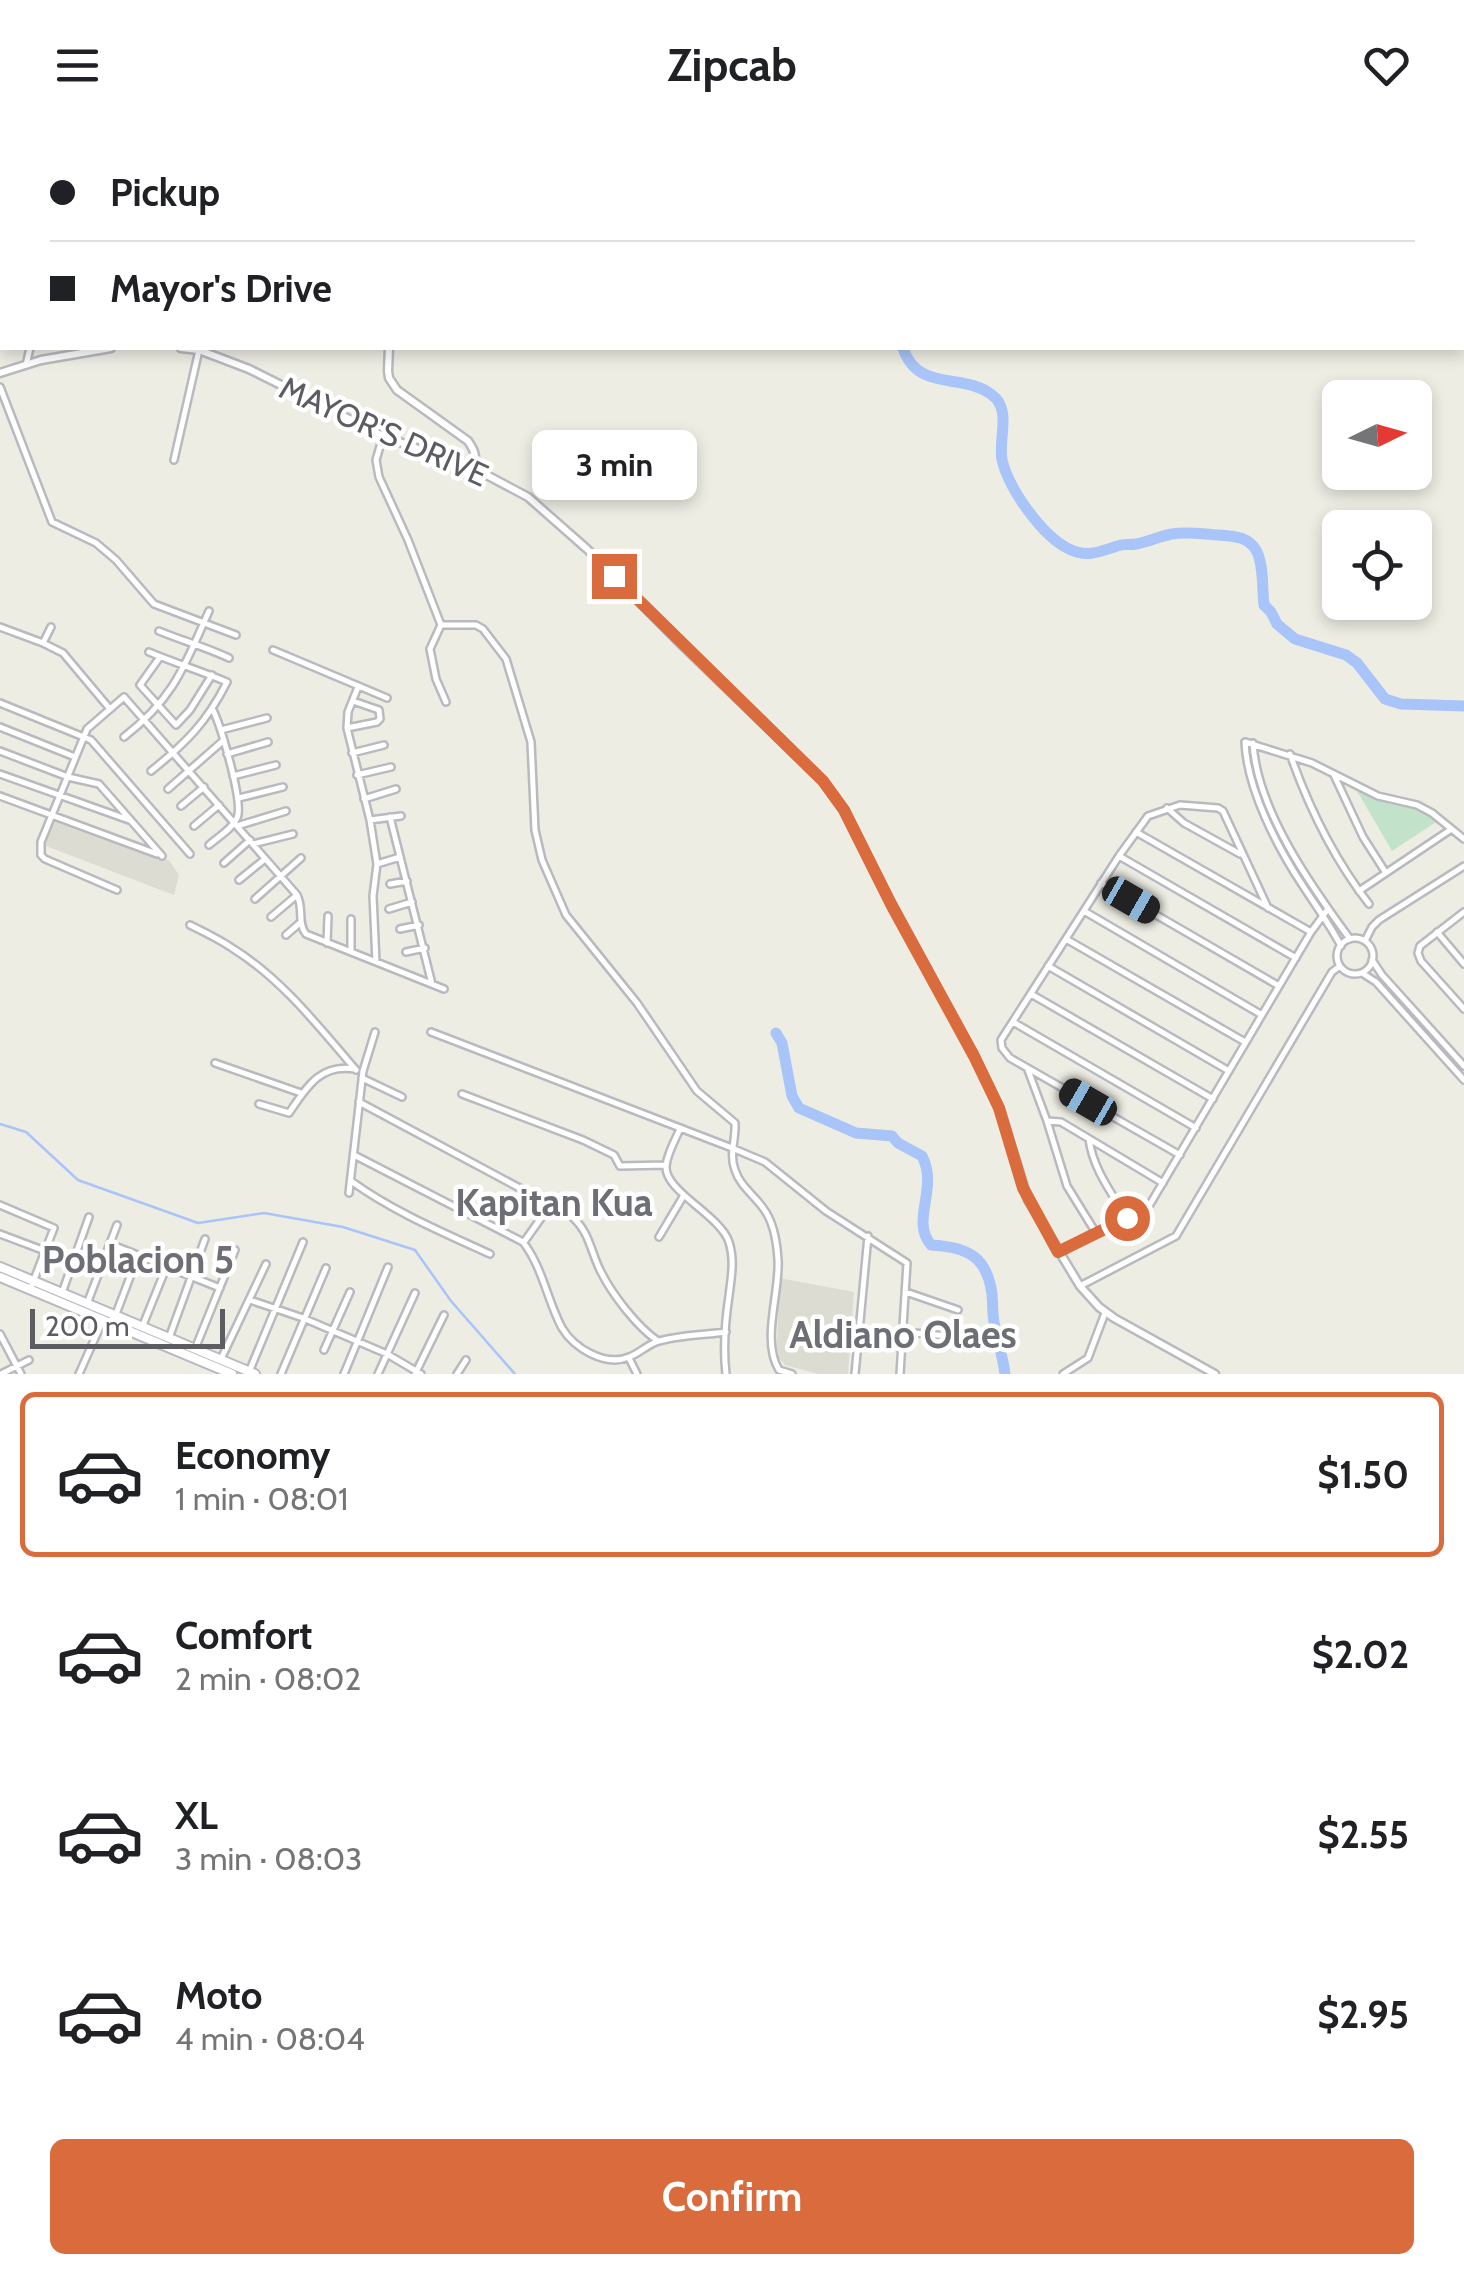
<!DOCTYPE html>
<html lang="en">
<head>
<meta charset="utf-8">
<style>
  body { margin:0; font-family:Cabin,sans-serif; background:#f6f6f6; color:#202124; height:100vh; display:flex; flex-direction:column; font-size:38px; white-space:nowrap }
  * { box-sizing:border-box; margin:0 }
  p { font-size:32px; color:#757577 }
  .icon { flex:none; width:55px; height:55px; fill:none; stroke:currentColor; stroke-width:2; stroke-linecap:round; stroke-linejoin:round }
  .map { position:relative; height:1244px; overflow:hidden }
  .sheet { display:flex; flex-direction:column; background:#fff; flex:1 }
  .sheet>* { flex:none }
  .guide { position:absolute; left:0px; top:0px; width:1465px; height:220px; box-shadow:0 5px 15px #0003; display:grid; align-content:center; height:220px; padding:0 50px; background:#fff }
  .needle { width:65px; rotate:85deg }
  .buttons { position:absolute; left:1322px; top:250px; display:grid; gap:20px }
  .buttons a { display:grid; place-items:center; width:110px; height:110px; border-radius:15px; background:#fff; box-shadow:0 5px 15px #0003; font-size:50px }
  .scale { position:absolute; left:30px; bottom:25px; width:195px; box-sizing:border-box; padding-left:10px; border:5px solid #5c5d63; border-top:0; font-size:28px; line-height:35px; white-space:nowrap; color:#5c5d63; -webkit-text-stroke:8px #fff; paint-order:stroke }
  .end { position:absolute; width:45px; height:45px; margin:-22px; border:12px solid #da6b3d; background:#fff; box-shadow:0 0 0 5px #fff }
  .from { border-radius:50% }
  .bubble { position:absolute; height:70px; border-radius:15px; background:#fff; box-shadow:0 5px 15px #0003; font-size:32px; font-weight:700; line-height:70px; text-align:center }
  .car { position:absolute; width:30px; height:60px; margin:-30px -15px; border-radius:12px; box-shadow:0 0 8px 2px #0007; background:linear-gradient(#222 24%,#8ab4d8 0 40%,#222 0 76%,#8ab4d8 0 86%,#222 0) }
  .guide b { display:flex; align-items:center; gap:35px; height:95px; font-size:38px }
  .guide b+b { border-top:2px solid #e0e0e0 }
  .guide i { width:25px; height:25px; background:#202124 }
  ul { padding:18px 0 0; list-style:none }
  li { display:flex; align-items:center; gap:30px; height:165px; margin:0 20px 15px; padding:0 30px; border:5px solid transparent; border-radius:15px }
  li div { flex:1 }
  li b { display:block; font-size:38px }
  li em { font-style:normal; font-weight:700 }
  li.active { border-color:#da6b3d }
  li>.icon { width:90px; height:90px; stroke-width:1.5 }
  .button { display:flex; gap:20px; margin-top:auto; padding:20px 50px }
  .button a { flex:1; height:115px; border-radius:15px; background:#da6b3d; color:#fff; font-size:40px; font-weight:700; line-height:115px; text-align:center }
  header { display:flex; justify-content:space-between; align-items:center; height:130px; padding:0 50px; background:#fff; font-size:45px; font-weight:700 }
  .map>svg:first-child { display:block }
  .education { fill:#dddcd2 }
  .green { fill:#c2e3c9 }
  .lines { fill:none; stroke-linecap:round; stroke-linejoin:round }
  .stream { stroke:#a9c4f8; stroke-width:2.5 }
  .river { stroke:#a9c4f8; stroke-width:11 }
  .minor-casing { stroke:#b9babf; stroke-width:10 }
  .tertiary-casing { stroke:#b9babf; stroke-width:11 }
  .secondary-casing { stroke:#b9bac1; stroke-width:12 }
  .minor { stroke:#fff; stroke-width:5 }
  .tertiary { stroke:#fff; stroke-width:6 }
  .secondary { stroke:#fff; stroke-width:8 }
  .route { stroke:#da6b3d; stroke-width:12 }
  .labels { text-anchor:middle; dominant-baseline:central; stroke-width:9; stroke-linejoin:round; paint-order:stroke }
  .street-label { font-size:32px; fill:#5c5d63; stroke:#fff }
  .quarter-label { font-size:38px; font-weight:bold; fill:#6d6f75; stroke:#fff }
</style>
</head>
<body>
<header><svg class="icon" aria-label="menu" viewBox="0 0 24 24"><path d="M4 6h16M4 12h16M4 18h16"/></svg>Zipcab<svg class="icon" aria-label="heart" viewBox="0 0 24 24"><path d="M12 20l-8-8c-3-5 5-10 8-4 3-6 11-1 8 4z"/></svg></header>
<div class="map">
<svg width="1464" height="1244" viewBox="0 0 1464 1244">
  <rect width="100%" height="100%" fill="#edede4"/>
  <path class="education" d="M47,686L169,730L179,745L174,765L38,713Z
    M779,1148L854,1162L848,1244H818L785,1235L779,1228L777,1216Z"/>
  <path class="green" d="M1356,659L1390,674L1415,676L1436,692L1392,721Z"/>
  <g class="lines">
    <path class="stream" d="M1442,0L1444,2
      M1462,6L1464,7
      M0,994L26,1002L78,1050L198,1093L264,1083L343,1097L415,1120L451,1171L515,1244"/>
    <path class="river" d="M337,0V2
      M903,218C918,263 963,242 992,265C1012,279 998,309 1002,330C1009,359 1042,406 1069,419C1089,429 1102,420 1121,415C1125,414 1131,415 1136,414C1148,412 1160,406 1172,404C1188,401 1202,404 1218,405C1233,406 1249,406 1257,422C1264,437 1262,459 1264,475L1271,482L1277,494L1295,509L1346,525L1357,533L1385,569L1401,574L1464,576
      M776,903L782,913L792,966L799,978L856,1003L892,1006L898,1013L922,1026C939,1059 910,1090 931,1115C967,1117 987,1126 992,1164C993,1175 992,1186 995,1197C998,1213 1003,1227 1005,1244"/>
    <defs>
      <path id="minor" d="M1216,2V0
        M1,163H2
        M26,235L30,218
        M0,257L52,392L96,413L116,430L154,474L236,505
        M383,306L376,330L379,347L408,410L441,495L430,519L436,549L446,572
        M174,330L199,220
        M441,495H476L483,499L506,529L531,612L535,700L542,730L566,785L637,873L697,961L735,993C736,1009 729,1024 735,1040C740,1056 754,1065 763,1078C774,1092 777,1113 778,1130C780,1163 761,1210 779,1240L792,1244
        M0,497L43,513L63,523L110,579
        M159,501C183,511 206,517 229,528
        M43,513L51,497
        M273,520L387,568
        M149,522C175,533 201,541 227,552C207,592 186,613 151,641
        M160,527L140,555L176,595L190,580L212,545
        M358,557L348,582L347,598L370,690L377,734L373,766L376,832
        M0,573L91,610L190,724
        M0,597L75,627
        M347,598L377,592L380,589L379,580L353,571
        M221,600L267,588
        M124,607C174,568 184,537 209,481
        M1253,613C1257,680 1311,756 1350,809
        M0,621L68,647L99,654L162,726
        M352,623L384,615
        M227,624L268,612
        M1290,624C1309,678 1334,729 1369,774
        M0,644L129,690
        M357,645L391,637
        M1334,645L1363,707L1386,743
        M233,646L276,635
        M168,659L224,610
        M0,666L157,724
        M239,668L283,657
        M364,669L396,659
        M181,676L204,657
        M1167,678L1184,693L1240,724
        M390,687L432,854
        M370,690L401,686
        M194,696L219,675
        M237,696L286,681
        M1136,702L1311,802
        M253,714L293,704
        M209,715C218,707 232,699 237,688C244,673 221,597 213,580
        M1119,726L1296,828
        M224,733L250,710
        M377,734L400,727
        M239,750L265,729
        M1101,753L1279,856
        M390,754L407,751
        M117,760L45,729L41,725V712L87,599L124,567L297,765C304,778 297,793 306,804L444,859
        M1359,761L1450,700
        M255,769L301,728
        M389,779L412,772
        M1084,781L1262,885
        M1464,782L1420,816L1418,823L1421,831L1464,879
        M271,787L297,765
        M351,789V821
        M190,795C204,802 219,809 232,818C281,848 319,897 356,940
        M400,799L419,795
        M1437,802L1464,834
        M286,805L301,792
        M1337 826a18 18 0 1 1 36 0a18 18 0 1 1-36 0Z
        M1066,809L1245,912
        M1365,811L1372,797L1379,790L1464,736
        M327,813L328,786
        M1341,816C1330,795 1316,776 1303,756C1277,717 1247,659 1245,612L1312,633L1378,666L1417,675L1432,683L1464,709
        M406,822L425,818
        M1372,830L1382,845L1464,936
        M1048,836L1229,941
        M1362,843L1376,852L1464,950
        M1031,864L1213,969
        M1013,892L1196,998
        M431,902L732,1018L765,1032L826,1081L907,1133L900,1244
        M215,933L301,963
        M1028,940L1047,991L1067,1056L1096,1103
        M362,948L402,967
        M462,964L583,1010L614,1025L620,1036L666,1035
        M359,972L570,1085C590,1101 590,1121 601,1142C612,1164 637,1197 658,1211
        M259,974L289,983C306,958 320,933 355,939
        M1047,991L1061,992L1163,1053
        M680,999C675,1010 667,1024 666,1036C664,1061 720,1085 729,1112C735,1131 731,1148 729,1166C725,1192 723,1218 726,1244
        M1089,1009C1093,1039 1111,1062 1126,1087
        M354,1025L523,1112C543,1138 547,1170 562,1198C574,1218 605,1237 629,1227C638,1224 646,1216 656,1212C677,1205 704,1205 726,1202
        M1180,1025L1010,928L1002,918L1001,910L1119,726L1148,686L1180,675L1218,678L1223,681L1268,778
        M351,1051C394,1082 442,1102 490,1124
        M349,1063L363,941L375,902
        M0,1075L54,1098L30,1160
        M0,1104L45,1121
        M659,1107L684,1065
        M524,1112L551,1074
        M110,1114L220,1158
        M1060,1121L1149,1076L1311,802L1328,779
        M1080,1156L1176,1106L1332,842L1340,836
        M906,1162L958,1180
        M62,1163L89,1087
        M250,1170L303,1188L387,1224L421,1244
        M87,1174L117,1095
        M116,1184L138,1126
        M143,1195L166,1138
        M903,1202L960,1207
        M0,1204L21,1244
        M169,1208L205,1109
        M195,1219L235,1120
        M324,1220L350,1162
        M629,1228L637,1244
        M221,1229L266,1134
        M249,1242L303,1112
        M1,1244L29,1230
        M79,1244L103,1190
        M281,1244L326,1138
        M344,1244L388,1137
        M378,1244L415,1163
        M415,1244L444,1185
        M457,1244L466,1230
        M855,1244L868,1106
        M1063,1244L1088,1228L1105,1183"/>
      <path id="tertiary" d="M474,2L477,0
        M497,2L500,0
        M181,218L199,220L249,239L383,306L481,342L528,367L587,419L676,509L823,651L844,680L883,758L974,926L999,977L1028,1070L1080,1156L1099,1177L1114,1188L1215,1244
        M389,218L388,241L389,248L397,260L468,311C475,321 477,327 473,339
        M0,243L41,230L111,218"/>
      <path id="secondary" d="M0,1137L255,1244
        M0,1147L232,1244"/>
    </defs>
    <use href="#minor" class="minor-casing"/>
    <use href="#tertiary" class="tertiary-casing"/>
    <use href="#secondary" class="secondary-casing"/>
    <use href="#minor" class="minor"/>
    <use href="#tertiary" class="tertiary"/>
    <use href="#secondary" class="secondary"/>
  </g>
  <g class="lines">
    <path class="route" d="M614,446L823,651L844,680L892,776L974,926L999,978L1023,1058L1058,1122L1127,1088"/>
  </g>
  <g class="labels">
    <g class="street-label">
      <text transform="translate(384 301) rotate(24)">MAYOR'S DRIVE</text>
    </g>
    <g class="quarter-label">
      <text x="554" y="1072">Kapitan Kua</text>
      <text x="138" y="1129">Poblacion 5</text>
      <text x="903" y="1204">Aldiano Olaes</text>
    </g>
  </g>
</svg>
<div class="buttons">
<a><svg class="needle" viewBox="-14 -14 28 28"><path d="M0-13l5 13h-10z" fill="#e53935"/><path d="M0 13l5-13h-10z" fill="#757577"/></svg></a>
<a><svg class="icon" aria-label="locate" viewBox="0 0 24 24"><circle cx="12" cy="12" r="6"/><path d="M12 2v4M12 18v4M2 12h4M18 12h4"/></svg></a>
</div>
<div class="scale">200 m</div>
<i class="end from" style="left:1127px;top:1088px"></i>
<i class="end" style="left:614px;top:446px"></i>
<div class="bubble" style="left:532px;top:300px;width:165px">3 min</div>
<i class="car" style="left:1131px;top:770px;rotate:120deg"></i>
<i class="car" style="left:1088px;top:972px;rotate:300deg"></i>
<div class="guide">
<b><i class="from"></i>Pickup</b>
<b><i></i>Mayor's Drive</b>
</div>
</div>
<section class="sheet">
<ul>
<li class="active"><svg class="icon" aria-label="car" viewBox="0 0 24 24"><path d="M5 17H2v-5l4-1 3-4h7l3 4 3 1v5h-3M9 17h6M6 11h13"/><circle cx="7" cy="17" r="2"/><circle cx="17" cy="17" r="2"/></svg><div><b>Economy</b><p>1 min · 08:01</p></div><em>$1.50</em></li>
<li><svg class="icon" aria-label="car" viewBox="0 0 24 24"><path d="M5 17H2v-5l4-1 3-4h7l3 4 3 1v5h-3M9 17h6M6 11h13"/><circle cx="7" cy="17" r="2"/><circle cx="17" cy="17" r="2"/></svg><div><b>Comfort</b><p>2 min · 08:02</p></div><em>$2.02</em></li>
<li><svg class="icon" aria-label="car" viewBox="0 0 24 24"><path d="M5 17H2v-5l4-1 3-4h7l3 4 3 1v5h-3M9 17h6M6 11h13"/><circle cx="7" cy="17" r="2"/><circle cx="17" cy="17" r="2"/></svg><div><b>XL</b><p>3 min · 08:03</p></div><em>$2.55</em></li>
<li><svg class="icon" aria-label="car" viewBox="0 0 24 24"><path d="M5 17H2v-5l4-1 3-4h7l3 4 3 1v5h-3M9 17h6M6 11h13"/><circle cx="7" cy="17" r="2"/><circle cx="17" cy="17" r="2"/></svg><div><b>Moto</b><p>4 min · 08:04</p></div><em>$2.95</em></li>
</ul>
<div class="button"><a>Confirm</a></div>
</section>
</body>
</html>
